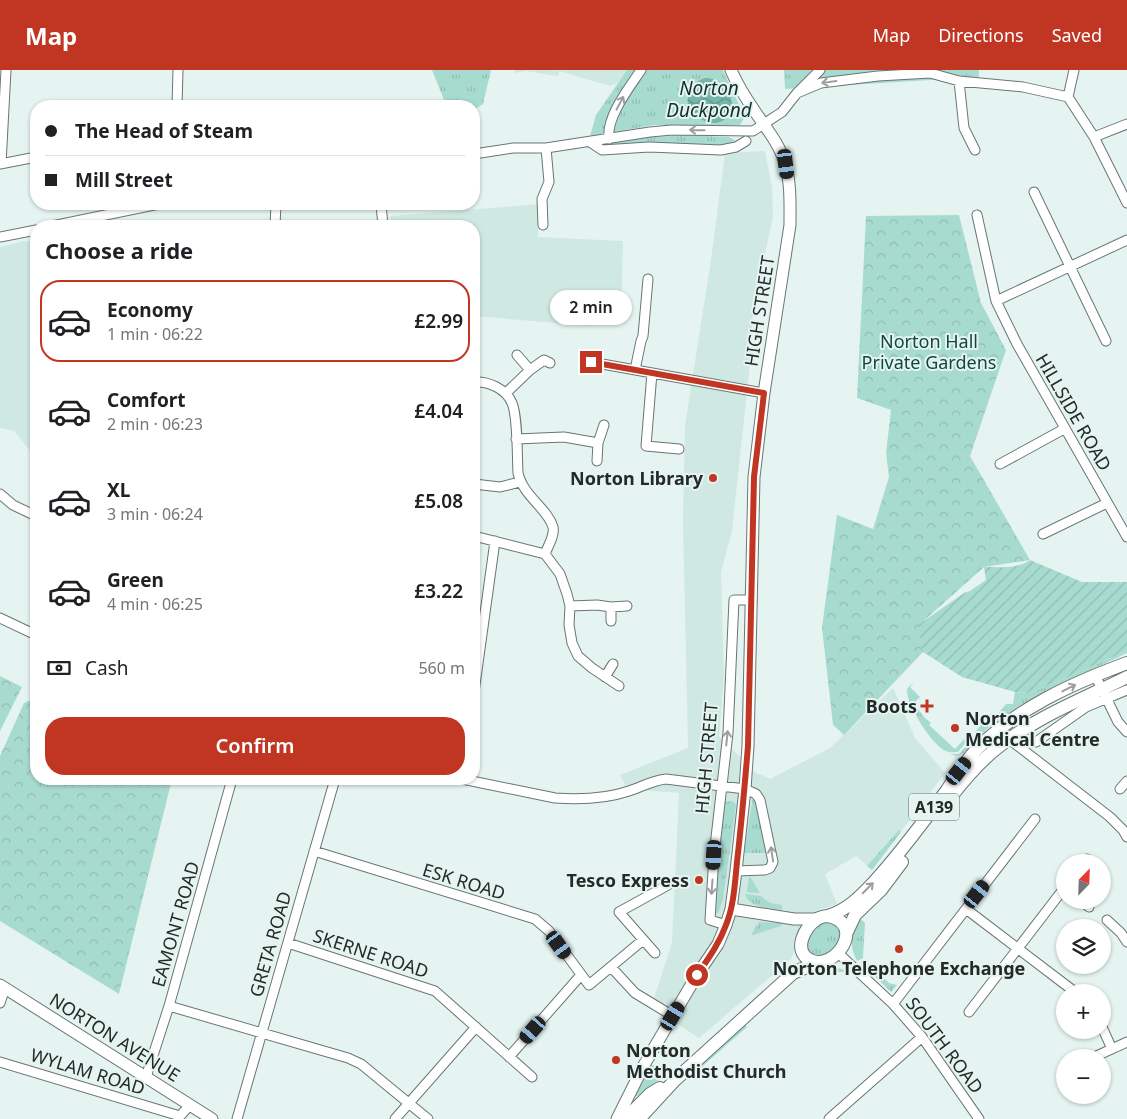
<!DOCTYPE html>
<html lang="en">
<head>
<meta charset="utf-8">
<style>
  body { margin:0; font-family:"Noto Sans",sans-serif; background:#f6f6f6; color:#202124; height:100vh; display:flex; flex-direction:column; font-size:19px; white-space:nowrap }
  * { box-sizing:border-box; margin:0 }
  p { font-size:16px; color:#757577 }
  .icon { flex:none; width:28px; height:28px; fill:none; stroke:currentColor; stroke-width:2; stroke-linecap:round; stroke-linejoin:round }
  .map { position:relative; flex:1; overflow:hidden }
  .panel { position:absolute; left:30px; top:150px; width:450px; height:565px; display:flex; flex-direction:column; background:#fff; border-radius:20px; box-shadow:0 1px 4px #0004 }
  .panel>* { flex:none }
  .top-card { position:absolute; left:30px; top:30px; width:450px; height:110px; border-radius:20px; box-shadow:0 1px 4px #0004; display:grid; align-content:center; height:110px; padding:0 15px; background:#fff }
  .needle { width:32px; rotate:23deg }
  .controls { position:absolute; left:1056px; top:784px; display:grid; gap:10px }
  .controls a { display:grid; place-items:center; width:55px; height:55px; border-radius:50%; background:#fff; box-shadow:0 1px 4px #0004; font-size:25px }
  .end { position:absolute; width:22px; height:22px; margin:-11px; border:6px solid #c13523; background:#fff; box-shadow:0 0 0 2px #fff }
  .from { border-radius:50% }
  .bubble { position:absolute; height:35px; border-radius:18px; background:#fff; box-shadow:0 1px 4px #0004; font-size:16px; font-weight:600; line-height:35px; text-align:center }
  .car { position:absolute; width:15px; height:30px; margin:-15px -8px; border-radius:6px; box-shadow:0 0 4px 1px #0007; background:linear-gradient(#222 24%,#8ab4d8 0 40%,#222 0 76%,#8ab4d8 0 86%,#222 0) }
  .top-card b { display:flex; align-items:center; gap:18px; height:48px; font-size:19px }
  .top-card b+b { border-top:1px solid #e0e0e0 }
  .top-card i { width:12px; height:12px; background:#202124 }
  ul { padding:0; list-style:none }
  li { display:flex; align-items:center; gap:15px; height:82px; margin:0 10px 8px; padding:0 5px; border:2px solid transparent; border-radius:20px }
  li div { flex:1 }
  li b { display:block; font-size:19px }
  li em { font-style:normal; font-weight:600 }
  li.selected { border-color:#c13523 }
  li>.icon { width:45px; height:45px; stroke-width:1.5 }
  h2 { padding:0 15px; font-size:22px; line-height:60px }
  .pay { display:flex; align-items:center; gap:12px; height:55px; padding:0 15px; font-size:19px }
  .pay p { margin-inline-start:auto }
  .action { display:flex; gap:10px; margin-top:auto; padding:10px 15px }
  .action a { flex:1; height:58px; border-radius:20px; background:#c13523; color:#fff; font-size:20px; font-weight:600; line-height:58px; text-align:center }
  header { display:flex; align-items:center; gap:30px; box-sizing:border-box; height:70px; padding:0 25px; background:#c13523; color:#fff }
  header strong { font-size:24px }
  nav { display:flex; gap:28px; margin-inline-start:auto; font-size:18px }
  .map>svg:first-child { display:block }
  .built { fill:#d0e8e2 }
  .grass { fill:url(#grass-tufts) }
  .park { fill:url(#park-crowns) }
  .garden { fill:url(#garden-furrows) }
  .water { fill:url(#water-waves) }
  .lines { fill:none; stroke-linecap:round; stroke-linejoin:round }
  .street-casing { stroke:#697674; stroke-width:11 }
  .secondary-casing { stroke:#697674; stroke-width:13 }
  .primary-casing { stroke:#697674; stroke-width:14 }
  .street { stroke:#fff; stroke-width:9 }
  .secondary { stroke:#fff; stroke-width:11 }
  .primary { stroke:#fff; stroke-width:12 }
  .oneway { stroke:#9c9f9e }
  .route { stroke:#c13523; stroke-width:6 }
  .poi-dot { fill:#c13523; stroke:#e5f4f0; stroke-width:2 }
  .labels { text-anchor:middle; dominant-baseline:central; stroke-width:4; stroke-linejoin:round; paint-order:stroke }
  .shield { fill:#e5f4f0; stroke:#5e6764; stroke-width:1 }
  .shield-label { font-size:16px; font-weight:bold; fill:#242a28 }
  .street-label { font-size:18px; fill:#242a28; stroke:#e5f4f0 }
  .park-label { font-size:18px; fill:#0e483f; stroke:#e5f4f0 }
  .poi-label { font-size:18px; font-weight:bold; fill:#242a28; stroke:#e5f4f0; text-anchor:end }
  .water-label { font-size:19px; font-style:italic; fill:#10302a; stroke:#e5f4f0 }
</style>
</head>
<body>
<header>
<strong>Map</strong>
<nav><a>Map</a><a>Directions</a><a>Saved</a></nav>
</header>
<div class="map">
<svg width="1127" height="1049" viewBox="0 0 1127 1049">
  <defs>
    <pattern id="grass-tufts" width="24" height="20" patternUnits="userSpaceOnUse" patternTransform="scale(1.25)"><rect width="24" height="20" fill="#a8dbd0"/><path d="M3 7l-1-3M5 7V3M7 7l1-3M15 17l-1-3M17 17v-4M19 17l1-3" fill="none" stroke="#90bcb3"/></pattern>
    <pattern id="park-crowns" width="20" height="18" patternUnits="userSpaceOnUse" patternTransform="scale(1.25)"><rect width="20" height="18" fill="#a8dbd0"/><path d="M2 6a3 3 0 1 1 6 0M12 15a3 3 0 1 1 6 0" fill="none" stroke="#90bcb3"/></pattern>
    <pattern id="garden-furrows" width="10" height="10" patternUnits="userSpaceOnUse" patternTransform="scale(1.25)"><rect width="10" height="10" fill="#a8dbd0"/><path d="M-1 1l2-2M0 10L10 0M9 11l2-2" fill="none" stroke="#90bcb3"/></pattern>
    <pattern id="water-waves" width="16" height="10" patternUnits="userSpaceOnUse" patternTransform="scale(1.25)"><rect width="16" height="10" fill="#76b5a9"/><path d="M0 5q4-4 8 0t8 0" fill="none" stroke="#61938a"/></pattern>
  </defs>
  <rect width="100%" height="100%" fill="#e5f4f0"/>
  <path class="built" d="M515,0H630L617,13L610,16L559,1L558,6L526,1L515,3Z
    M765,81L772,118L773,147L753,239L750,294L732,461L721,502L724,606L719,666L755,702L770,709L830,678L893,618L915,668L945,703L872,800L856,786L825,804L837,834L810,843L791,889L699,968L668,948L654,928L672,873L679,723L627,719L620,705L688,678L683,450L685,355L711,190L725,83Z
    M540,134L538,167L623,171L621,251L591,253L590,256L474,246V156H391L390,146Z
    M34,168H36V388L14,361L0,358V177L24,171L34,172Z"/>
  <path class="grass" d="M432,0H491L483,34L474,40V36H457L444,30Z
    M627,0H723L745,47L740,55H654L590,66L596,45Z
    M784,0H979V7L785,19Z
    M687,65L729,67L735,70L730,75L722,77L604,76L603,74L634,68Z
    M1127,581V583L1042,623L1009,643L989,657L963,684L956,686L950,684H959L977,664L975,662L991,643L995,647L1006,634H1013L1015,622L1030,623Z
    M914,612L910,617L920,627L914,633L923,646L931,653L929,655L955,679L969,664L971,666L958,682C954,682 949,683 946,681C932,676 907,635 907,621C907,617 911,615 914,612Z
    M753,727L756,728L767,783H744Z
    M732,731L734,732L736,735L723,829L718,844L714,842L713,836L723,732Z
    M899,760L901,762L872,800L867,796Z
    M749,806L751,808L760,823L747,822Z
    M745,824L761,826L770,833L782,835V840C769,838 749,838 745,824Z
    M860,848L865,853L863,888L857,891C848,874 852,863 860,848Z
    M759,852L781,853H783L781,856L753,865H751Z
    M831,852L840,860C841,892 794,894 812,863C816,855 822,853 831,852Z
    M866,892L889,913L897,915L891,922L866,897Z
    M830,896L845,900L846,902L813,901L816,898Z
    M745,955L747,957L696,1002L699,997Z
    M650,995L655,996L662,1006L661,1008L637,1026H634Z"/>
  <path class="park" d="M959,145L981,233L1006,280L970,386L1030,490L984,497L919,555L923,582L844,665L833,655L822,558L837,445L873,459L889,407L886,383L891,340L857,328L866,146Z
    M0,606L22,617L0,661Z
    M35,623H36V709H172L119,924L0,851V686L24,633L31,630Z"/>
  <path class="garden" d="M1030,490L1082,512H1127V581L1030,623L1015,622L962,607L923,582L918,555L964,523L970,521L986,510L984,497C999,497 1018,499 1030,490Z"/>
  <path class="water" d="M705,8C722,7 740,30 728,46C714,66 673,39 693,17C696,12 699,10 705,8Z"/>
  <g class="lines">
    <defs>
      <path id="street" d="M959,11L964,58L975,80
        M797,23L821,13L878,6L930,3L959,11L1023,17L1068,27L1094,67L1127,133
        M1068,27L1074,0
        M177,36L178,0
        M1094,67L1127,54
        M609,69C606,47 629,18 641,0
        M590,72L602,80L649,77L721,80L736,77L746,71
        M474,84L513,78H546L650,62L672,60L753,61L782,42L797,23L820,0
        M0,94L36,87
        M1,94L6,0
        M1034,122L1106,271
        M381,134L383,156
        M977,145L996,231L1017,274L1127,467
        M543,155L542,129L549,112L546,78
        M52,156L159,134
        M275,156L276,134
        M0,167L36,160
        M996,231L1127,170
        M517,285L530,300
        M591,292L764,323
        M635,300L641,271L643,266L648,209
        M652,303L646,376L679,379
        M474,312C489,311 506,319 512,333C518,347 517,387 518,403C523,426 548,439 553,457C555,465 548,476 545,484
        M506,323L530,300L544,290L550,293
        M516,369L564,367L598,373
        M597,391L598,373L604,355
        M1000,394L1064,359
        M474,414L500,417L520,412
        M0,424L13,435L36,446
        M1043,464L1107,433
        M474,466L545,484L560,504L567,524L570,536L569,555L572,573L578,586L592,598L619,616
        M570,536L597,535L611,537L627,536
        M0,548L36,565
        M611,551V537
        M1095,605L1118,652L1127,662
        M605,607L613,594
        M474,622L495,471
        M1009,669L1110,747L1123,760L1127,767
        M1036,672L1086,637L1127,620
        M462,709L555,728C581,730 605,729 629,721C642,717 653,710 666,709L745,719L756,724L760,730L773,792L770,798L765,800L736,801
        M1120,719L1127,711
        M314,781L535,849L549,861L589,915L643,870
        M1084,792L1087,789
        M1080,830L1089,837
        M966,839L1075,922
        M1107,850L1121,863L1127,872
        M726,855L710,850L714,785L728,663L734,530H752
        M288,873L435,921L532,1007
        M655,883L619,842L668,815
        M838,883L893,934L922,967L979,1049
        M611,897L635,923L673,946
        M0,933L5,918
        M893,934L1035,749
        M169,936L348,988L361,994L428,1049
        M969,942L1065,817
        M1102,957L1112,979
        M509,987L581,905
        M1092,988L1127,972
        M0,992L180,1046L190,1035
        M146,1007L169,936L232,709
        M237,1049L335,709
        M395,1049L476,957
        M829,1049L922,967"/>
      <path id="secondary" d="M731,839L794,849H817
        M0,915L212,1049
        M617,1049L644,995L697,905L718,874L726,855L731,839L736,801L745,719L748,676L754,407L764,323L790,155C790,135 791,112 785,93C779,73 765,57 754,40C745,27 737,14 731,0"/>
      <path id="primary" d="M950,728C964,710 979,692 997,678C1036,647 1083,629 1127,607
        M828,846C847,840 860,827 874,812C900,784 924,751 947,720C956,706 965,692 976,680C1017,638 1073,613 1127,593
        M828,846C867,854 835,902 810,890C792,881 805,856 817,849C821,847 825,846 828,846Z
        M847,862L855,845L881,820L902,792
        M625,1049L650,1024L660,1018
        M639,1049L675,1010L793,903L818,892"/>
    </defs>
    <use href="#street" class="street-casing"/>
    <use href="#secondary" class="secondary-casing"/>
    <use href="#primary" class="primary-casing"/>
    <use href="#street" class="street"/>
    <use href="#secondary" class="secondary"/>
    <use href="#primary" class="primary"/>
  </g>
  <defs><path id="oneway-shaft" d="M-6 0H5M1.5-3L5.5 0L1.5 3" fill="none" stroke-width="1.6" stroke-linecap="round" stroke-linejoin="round" transform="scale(1.25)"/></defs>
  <g class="oneway">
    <use href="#oneway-shaft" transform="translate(829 12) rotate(172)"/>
    <use href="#oneway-shaft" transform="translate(620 33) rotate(-62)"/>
    <use href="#oneway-shaft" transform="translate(697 60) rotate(-179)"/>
    <use href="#oneway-shaft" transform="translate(1069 618) rotate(-27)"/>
    <use href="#oneway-shaft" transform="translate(727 668) rotate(-84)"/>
    <use href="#oneway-shaft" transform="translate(772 784) rotate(-98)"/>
    <use href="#oneway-shaft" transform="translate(712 817) rotate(94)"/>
    <use href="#oneway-shaft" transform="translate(868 818) rotate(-45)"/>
  </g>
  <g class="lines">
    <path class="route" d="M591,292L764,323L754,407L748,676C745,712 742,747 738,783C735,807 735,833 726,855C719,874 708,889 697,905"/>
  </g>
  <g class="poi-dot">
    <circle cx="713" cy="408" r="5"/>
    <path d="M924.5 628.5h5v5h5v5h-5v5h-5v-5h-5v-5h5z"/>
    <circle cx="955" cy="658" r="5"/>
    <circle cx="699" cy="810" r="5"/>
    <circle cx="899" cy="879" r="5"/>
    <circle cx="616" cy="990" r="5"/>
  </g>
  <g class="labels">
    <rect class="shield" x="909" y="723.5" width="50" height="27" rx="4"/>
    <g class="shield-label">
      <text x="934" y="737">A139</text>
    </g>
    <g class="street-label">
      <text transform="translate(759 241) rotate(-81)">HIGH STREET</text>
      <text transform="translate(1074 342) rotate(60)">HILLSIDE ROAD</text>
      <text transform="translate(706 688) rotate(-85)">HIGH STREET</text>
      <text transform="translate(464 811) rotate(17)">ESK ROAD</text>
      <text transform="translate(175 854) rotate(-74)">EAMONT ROAD</text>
      <text transform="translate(270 874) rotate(-74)">GRETA ROAD</text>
      <text transform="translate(371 883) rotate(18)">SKERNE ROAD</text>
      <text transform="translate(115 967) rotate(32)">NORTON AVENUE</text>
      <text transform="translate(945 975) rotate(53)">SOUTH ROAD</text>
      <text transform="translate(88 1001) rotate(17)">WYLAM ROAD</text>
    </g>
    <g class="park-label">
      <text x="929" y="271">Norton Hall<tspan x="929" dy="21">Private Gardens</tspan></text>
    </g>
    <g class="poi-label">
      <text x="703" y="408">Norton Library</text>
      <text x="917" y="636">Boots</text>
      <text x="965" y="648" text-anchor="start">Norton<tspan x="965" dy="21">Medical Centre</tspan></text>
      <text x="689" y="810">Tesco Express</text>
      <text x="899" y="898" text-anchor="middle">Norton Telephone Exchange</text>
      <text x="626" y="980" text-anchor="start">Norton<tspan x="626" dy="21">Methodist Church</tspan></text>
    </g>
    <g class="water-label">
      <text x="709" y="18">Norton<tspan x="709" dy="22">Duckpond</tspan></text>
    </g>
  </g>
</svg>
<div class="controls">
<a><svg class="needle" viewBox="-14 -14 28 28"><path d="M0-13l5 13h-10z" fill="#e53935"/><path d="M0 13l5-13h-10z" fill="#757577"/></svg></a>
<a><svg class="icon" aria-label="layers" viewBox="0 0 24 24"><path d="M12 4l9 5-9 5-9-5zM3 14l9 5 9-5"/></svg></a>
<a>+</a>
<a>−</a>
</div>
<i class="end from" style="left:697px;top:905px"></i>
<i class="end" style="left:591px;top:292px"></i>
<div class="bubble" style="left:550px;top:220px;width:82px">2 min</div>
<i class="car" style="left:786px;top:94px;rotate:173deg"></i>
<i class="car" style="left:959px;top:701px;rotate:38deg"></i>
<i class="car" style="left:714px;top:785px;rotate:184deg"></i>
<i class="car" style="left:977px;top:824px;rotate:38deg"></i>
<i class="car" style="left:559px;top:875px;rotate:144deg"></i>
<i class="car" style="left:673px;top:946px;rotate:31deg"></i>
<i class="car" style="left:533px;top:960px;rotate:221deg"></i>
<div class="top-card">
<b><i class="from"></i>The Head of Steam</b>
<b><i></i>Mill Street</b>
</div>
<section class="panel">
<h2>Choose a ride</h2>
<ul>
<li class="selected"><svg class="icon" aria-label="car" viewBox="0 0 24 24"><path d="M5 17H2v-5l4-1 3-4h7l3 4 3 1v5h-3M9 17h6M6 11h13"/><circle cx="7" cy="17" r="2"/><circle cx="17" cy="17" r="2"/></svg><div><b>Economy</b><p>1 min · 06:22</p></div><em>£2.99</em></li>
<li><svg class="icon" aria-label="car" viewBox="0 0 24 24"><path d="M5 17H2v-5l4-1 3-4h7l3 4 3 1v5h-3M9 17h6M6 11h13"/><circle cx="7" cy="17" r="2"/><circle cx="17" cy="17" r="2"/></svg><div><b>Comfort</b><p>2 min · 06:23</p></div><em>£4.04</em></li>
<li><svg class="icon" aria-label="car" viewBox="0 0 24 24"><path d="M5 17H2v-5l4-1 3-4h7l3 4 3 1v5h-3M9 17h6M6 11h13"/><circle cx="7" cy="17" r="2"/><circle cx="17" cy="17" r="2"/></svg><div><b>XL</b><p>3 min · 06:24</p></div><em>£5.08</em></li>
<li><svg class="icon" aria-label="car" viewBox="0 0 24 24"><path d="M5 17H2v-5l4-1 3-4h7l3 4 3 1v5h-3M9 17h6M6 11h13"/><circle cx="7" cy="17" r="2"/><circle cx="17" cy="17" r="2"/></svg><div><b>Green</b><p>4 min · 06:25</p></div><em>£3.22</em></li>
</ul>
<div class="pay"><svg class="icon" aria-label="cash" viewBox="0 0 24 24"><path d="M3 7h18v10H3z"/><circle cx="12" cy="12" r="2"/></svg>Cash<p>560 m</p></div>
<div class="action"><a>Confirm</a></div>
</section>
</div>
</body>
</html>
